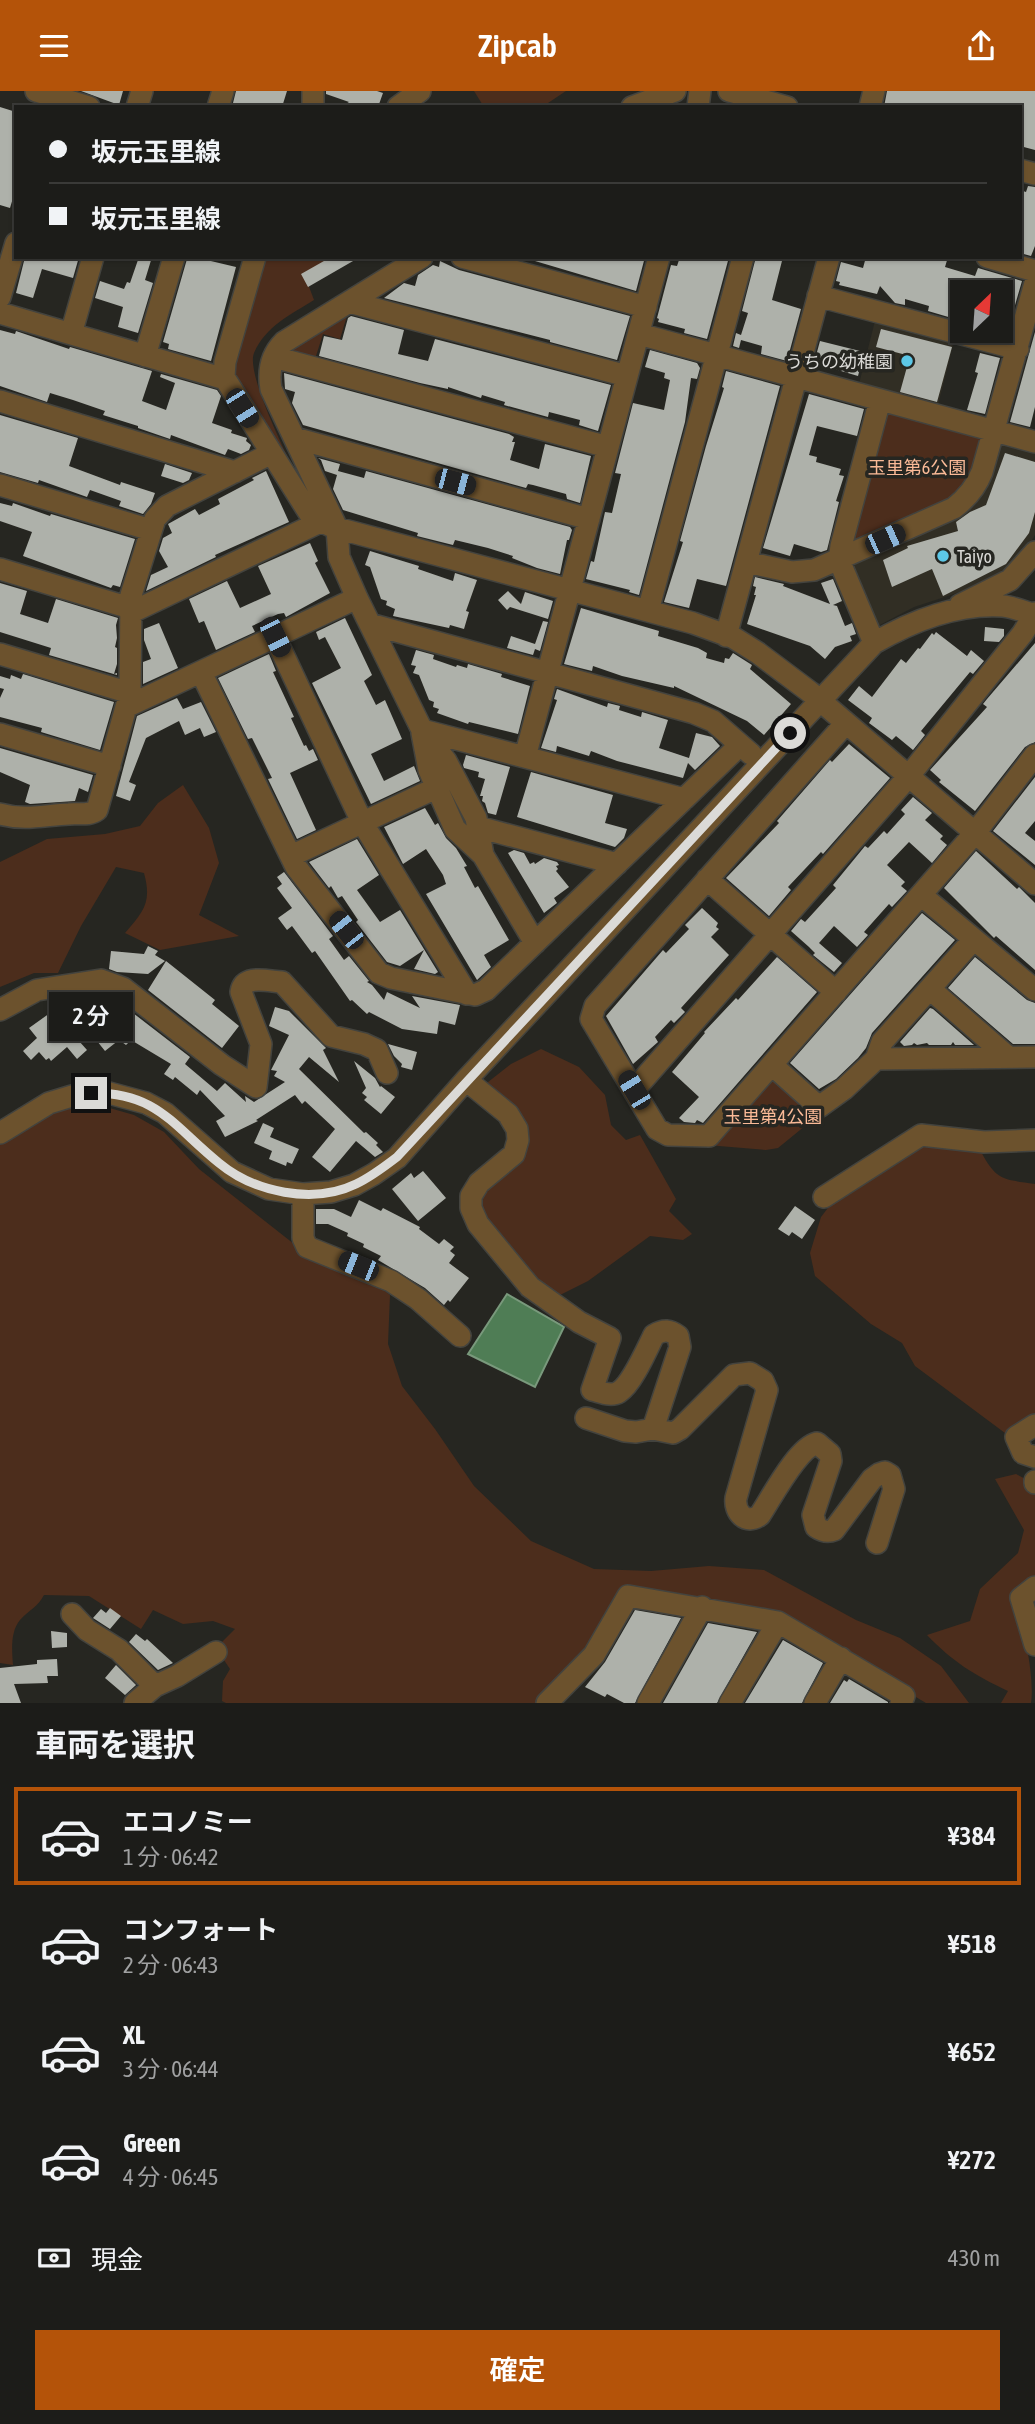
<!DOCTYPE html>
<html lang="ja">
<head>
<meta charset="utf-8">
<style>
  body { margin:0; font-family:"Asap Condensed","Noto Sans JP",sans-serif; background:#292926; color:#f1f3f6; height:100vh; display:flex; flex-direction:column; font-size:26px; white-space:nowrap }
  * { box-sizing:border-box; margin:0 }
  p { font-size:23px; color:#a0a1a2 }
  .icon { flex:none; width:38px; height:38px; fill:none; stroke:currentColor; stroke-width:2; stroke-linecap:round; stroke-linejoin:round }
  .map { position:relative; height:1612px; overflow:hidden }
  .sheet { display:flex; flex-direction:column; background:#1c1c19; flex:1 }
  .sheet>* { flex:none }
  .banner { position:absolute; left:14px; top:14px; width:1008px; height:154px; border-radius:0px; box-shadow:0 2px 5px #0004,0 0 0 2px #3a3a38; display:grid; align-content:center; height:154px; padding:0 35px; background:#1c1c19 }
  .needle { width:46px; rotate:25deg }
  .fabs { position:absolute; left:950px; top:189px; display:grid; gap:14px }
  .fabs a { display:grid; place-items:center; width:63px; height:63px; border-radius:0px; background:#1c1c19; box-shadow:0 2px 5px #0004,0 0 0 2px #3a3a38; font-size:35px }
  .end { position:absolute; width:32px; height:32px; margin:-16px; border:9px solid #dbdad7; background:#111; box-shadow:0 0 0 4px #111 }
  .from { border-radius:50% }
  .bubble { position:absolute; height:49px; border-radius:0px; background:#1c1c19; box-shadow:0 2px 5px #0004,0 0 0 2px #3a3a38; font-size:23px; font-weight:600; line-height:49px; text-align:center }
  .car { position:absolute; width:21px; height:42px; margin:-21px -10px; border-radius:9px; box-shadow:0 0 5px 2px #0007; background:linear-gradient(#222 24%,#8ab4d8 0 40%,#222 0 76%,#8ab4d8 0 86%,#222 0) }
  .banner b { display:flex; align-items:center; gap:24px; height:66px; font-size:26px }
  .banner b+b { border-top:2px solid #3a3a38 }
  .banner i { width:18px; height:18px; background:#f1f3f6 }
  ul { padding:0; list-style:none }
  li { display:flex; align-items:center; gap:21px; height:98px; margin:0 14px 10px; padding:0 21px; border:4px solid transparent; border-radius:0px }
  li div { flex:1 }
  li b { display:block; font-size:26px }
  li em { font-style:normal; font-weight:600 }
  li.selected { border-color:#b45309 }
  li>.icon { width:63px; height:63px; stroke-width:1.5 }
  h2 { padding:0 35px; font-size:32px; line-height:84px }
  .pay { display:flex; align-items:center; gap:18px; height:77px; padding:0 35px; font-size:26px }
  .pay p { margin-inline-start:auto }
  .cta { display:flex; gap:14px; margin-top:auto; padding:14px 35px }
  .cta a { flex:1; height:80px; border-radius:0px; background:#b45309; color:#fff; font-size:28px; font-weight:600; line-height:80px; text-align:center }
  header { display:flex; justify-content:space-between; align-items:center; height:91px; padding:0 35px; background:#b45309; color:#fff; font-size:32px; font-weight:600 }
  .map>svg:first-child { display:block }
  .built { fill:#312e24 }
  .green { fill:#4c2d1c }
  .water { fill:#4f7d55; stroke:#79997c; stroke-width:2 }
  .building { fill:#aeb1aa }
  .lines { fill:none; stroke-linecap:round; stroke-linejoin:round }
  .minor-casing { stroke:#43433e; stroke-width:24 }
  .minor { stroke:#6c522d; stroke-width:21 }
  .route { stroke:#dbdad7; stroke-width:9 }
  .poi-dot { fill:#5cc7e7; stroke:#262621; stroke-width:2.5 }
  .labels { text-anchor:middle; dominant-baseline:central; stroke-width:7; stroke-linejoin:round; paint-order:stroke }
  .poi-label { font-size:18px; fill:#dbdad7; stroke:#262621; text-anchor:end }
  .park-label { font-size:18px; fill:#faba97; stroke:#262621 }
</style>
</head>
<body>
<header><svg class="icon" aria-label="menu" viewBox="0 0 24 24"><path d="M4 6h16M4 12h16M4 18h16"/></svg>Zipcab<svg class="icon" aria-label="share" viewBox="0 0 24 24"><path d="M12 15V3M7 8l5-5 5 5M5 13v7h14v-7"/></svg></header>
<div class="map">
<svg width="1035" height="1612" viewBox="0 0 1035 1612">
  <rect width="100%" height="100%" fill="#262621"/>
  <path class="built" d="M876,226L955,246L938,314L859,293Z
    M1002,350L1035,359V444L1032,449L1005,478L990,488L969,498L914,516L874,537L850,469Z"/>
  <path class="green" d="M474,0H566L542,16H484Z
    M263,166H336L305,185L314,209C290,224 266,235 254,262C245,284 293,376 304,400L230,281Z
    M349,218L340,248L323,243L315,268L287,260Z
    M886,319L978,343L983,350L976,378L961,402L857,453L848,447Z
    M183,694L209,737L219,772L199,824L239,845L160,859L125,842C144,820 152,811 144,782L116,776L81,835L58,882H34L0,896V771L47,748L105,743L140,735L158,712Z
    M541,958L579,976L605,1004L611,1034L626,1049L640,1044L676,1108L669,1120L692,1143L683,1149L650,1145L588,1190L552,1208L478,1123V1104L520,1062L483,995L511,973Z
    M774,987L816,1026L778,1057L766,1059L707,1054Z
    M64,1015L106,1016L134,1024L164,1041L199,1078L308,1164L368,1187L390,1204L388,1253L402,1295L435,1338L474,1395L531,1450L594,1478L651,1480L709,1475L764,1479L856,1529L900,1547L941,1575L969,1612H926L780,1526L625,1501L591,1560L541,1612H226L222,1610L223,1590L230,1578L216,1557L235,1538L213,1530L183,1533L153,1519L141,1538L89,1505L44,1504C38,1516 29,1519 20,1529C10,1541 12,1560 13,1574L0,1572V1051Z
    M920,1051L979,1057C996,1089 1000,1088 1035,1093V1329L1009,1345L915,1275L902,1252L871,1233L815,1185L810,1162L821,1126L831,1113Z
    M1016,1383L1029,1390L1035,1400V1490L1015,1506C1023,1534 1035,1585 1031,1612H1001L1008,1600C974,1584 953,1571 927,1544L970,1530L980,1498L1018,1462L1024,1439L995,1388Z"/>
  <path class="water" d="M507,1203L564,1236L535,1296L468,1263Z"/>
  <path class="building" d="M81,0H123L119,14Z
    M236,0H287L282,16H232Z
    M326,0H377L383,2L378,16H341L349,11L326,3Z
    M887,0H1035V59L1020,55V16H884Z
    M0,16L16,21V97L10,117L0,114Z
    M1028,95L1035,96V155L1031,165L1020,162V99L1026,101Z
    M25,166H79L73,187L42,178L33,207L16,202Z
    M139,166H152L145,189L153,192L138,242L118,236L123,216L95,207L100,190L124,198L127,191L130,192Z
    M194,166L236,176L211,270L168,258L169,253L163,251L187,168L193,170Z
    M331,166H360L308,196L301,183Z
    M535,166H645L636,200L535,170Z
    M680,166H729L707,248L684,242L685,238L658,231L659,228L657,227L671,174L677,175Z
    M756,166H783L772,209L801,218L787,270L761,263L762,255L741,249L739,257L733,255L736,242L741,244L748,222L742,220Z
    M866,166H948L945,176L975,185L978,177L1022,190L1009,235L1001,232V201H962V230L928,220L929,215L905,208V214L895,212L880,195L877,203L839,194L840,191L836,190L841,171L863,177Z
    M440,170L459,179L630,225L617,269L550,251V249L384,207L404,192L415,195L418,184L433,174L439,176Z
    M351,225L404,239L398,263L428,270L435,248L611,294L598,340L579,334L580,329L549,321L548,326L504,314L505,311L482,304L481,307L448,296V298L420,292L319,265L324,245L342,249L348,227Z
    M881,238L952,256L937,311L900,301L910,265L876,256Z
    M0,239L15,243L16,240L69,258L70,256L152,280L142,310L166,319L175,292L160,286L161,283L217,299L221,305L212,332L232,339L231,342L247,347L246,350L251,354L249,359L241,363L228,358L225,364L171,344L170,348L138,337V335L103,324L105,320L73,309L50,302L47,311L0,295Z
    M1035,241V316L1030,336L1010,331Z
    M820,250L864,261L858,285L814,272Z
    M650,259L697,272L700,277L697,288L691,287L685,331L639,504L629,501L630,499L586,488L591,470L594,471L605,421L612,422L621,383L615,382L633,312L664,319L670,289L664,287L665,282L645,276Z
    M980,262L1000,267L985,323L967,319L978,282L975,281Z
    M726,280L780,295L726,495L697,488L689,517L664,511L683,451L680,450L706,355L724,297L722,296Z
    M284,282L509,343L514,346L512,351H515L510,369L539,378L545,353L591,365L580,412L567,408L566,403L533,394L528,393L526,397L303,334L292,312L295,301L285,298Z
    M809,303L864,318L857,345L817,335L809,364L817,366L816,371L841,378L839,384L844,385L836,410L839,411L827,459L821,461L794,453L790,465L763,457Z
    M0,324L78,347L69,375L120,394L121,391L155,402L151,413L143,423L119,415L121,410L90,399L87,406L39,389L38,392L0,381Z
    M1005,362L1035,371V421L1029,442L1006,473L943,505L932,478L892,496L883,469L908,457L907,455L958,440L956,431L970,421L986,414Z
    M318,367L340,373L338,380L364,387L366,380L570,436L572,439L569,449H567L560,483L537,477L512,467L513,465L488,457L455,449L453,454L417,445L418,442L343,419L333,398L337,384L325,380L321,369Z
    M165,373L192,382L189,389L183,392L161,385Z
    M266,380L289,431L215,464L216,466L146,500L151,484L168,476L159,460L163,447L172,442L168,433L195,418L199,424L220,413L218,408L254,389L252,387Z
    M0,412L12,415L13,412L50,425L51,423L135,448L120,496L113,494L111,497L23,465L32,441L0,430Z
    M310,452L318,470L315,472L330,502L286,526L284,522L278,523L252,535L255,541L216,559L204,530L199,532L189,508L227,490L240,517L271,503L258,475Z
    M370,460L419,475L418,478L453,490L455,482L477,489L466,520L469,521L464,538L450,534L449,537L393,525L395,518L386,514L387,510L381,508L370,476L365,474Z
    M755,486L784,493L783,495L830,513L821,492L833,488L842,510L833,514L837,515L845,535L852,532L856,543L850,545L852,550L835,556L825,568L810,555L747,533L756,504H754L756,496L753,495Z
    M0,492L27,500L20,523L48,532L56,508L118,527L116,534L117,547L115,556L117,557V573L114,583L117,582V584L49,564L51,557L0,541Z
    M508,500L521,513L525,501L553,510L548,528L510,516L507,519L498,509Z
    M581,517L659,540L658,545L698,557L707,562L706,567L724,572L725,567L729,568L733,562L752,574L750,578L791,613L764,644L747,630L674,595V597L622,585L593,575L592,580L564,573Z
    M345,527L372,584L364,590L376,614L385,609L402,648L371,663L384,690L414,675L420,690L371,713L312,592L341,577L325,546L319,549L316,541Z
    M543,530L548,531L540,560L535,558L533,564L507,557L511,545L535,553Z
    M159,532L178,577L143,593V571L151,568L144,549V538Z
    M985,536L1004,538V545L999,551L984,550Z
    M936,541L967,565L971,559L984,570L973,583L970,581L921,640L925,644L913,659L896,645L892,649L869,632L872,627L848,609L859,595L872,606L901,568L906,572L918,557L920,558L932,542L934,544Z
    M1035,552V651L1025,656L975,720L939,691L941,689L930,679L987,616L983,613L987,608Z
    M416,559L434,564L433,568L456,576L457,574L467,577L468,573L502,583L501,586L530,595L518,643L469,631L468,633L437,622L439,618L433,616L434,611L429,609L419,584L413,582L416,575L411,574Z
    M269,563L276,580L273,581L294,626L291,627L304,655L306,654L309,660L313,658L318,669L290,682L316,739L297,748L268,688L272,687L252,647L248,648L218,587Z
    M23,583L114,611L100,659L41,641L42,637L0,626V607L4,598L0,597V585L10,588L11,584L21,588Z
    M557,598L607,616L608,612L620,615L619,619L641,626L642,621L668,629L659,657L689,667L696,642L712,646L720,655L695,679L688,672L683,687L617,670L591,660L589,665L557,655L556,661L541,657L557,609L554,608Z
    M177,607L183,618L201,611L216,641L204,646L200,637L185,644L179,630L146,647L129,691L136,694L130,710L116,705L137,625Z
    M849,653L890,687L823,763L821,761L788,796L791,799L769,825L726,787L779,732L777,730L830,669L832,671Z
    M0,657L93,684L88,701L79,697L75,710L30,713L25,711L30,694L0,681Z
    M466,664L510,676L496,724L488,722L485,712L482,710L483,705H480L485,688L478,686L479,681L464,677L463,674Z
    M531,681L613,704L605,732L627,738L624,747L615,756L517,726Z
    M1035,686V730L1025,742L1035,750V774L993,740Z
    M913,706L932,722L925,729L943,745L940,748L947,754L932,772L909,751L887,774L905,791L901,795L907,800L892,816L889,813L864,841L868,844L857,856L834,835L819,852L842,872L834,881L813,864L815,862L809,856L791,840L801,828L805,831L836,797L833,794L865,755L868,757L884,740L887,743L905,723L901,719Z
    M425,717L435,734L438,732L446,747L456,757L467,775L464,776L475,797L478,795L509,849L484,864L491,876L477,889L426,803L446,793L443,784L426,758L403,773L384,736Z
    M357,748L379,784L357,799L380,831L400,819L438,881L435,883L414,878L424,859L400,875L387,871L356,831L358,829L342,805L338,807L331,795L329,797L309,771Z
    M514,759L524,762L530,773L534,771L535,773L544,767L557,771L559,774L556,775L558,778L556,780L569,796L554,807L557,812L544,822L508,762Z
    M976,760L1017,798L1019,796L1035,812V879L996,845L994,847L944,797Z
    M284,781L333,845L329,848L344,869L349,865L369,890L367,891L372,894L384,909L387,901L420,917L412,905L460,914L455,934L439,930L437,943L402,938L369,921L367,923L352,909L350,910L315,860L312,862L292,835L287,839L278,827L292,817L277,797L282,793L277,786Z
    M702,817L718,832L716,836L719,838L711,846L729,864L681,917L685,921L674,932L671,929L655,946L658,951L633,973L606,925L663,859L666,862L689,838L685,834Z
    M922,822L955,849L872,942L866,957L858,967L836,988L819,998L790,972Z
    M148,855L158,860L155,864L165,870L148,883L117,881L109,878L111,860L144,863Z
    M777,866L817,901L703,1032L697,1029L695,1032L684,1031L679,1027L699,1006L672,981L705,942L704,941L736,907L738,909Z
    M975,866L1027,909L1035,912V953H1013L948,897Z
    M166,870L215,909L212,913L239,935L222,957L148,899Z
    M95,903L97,906L101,903L107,905L112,912L107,915L125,934L133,922L190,966L185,973L217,1000L225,992L246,1011L245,1005L254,1011L285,991L274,985L277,980L271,979L289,944L269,935L275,916L289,920L326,957L323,959L339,991L309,966L299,978L364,1042L366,1041L378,1052L376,1054L383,1061L375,1066L356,1050L330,1081L312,1066L335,1038L305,1010L302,1013L295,1004L256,1029L258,1030L225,1046L216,1030L225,1025L200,999L197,1004L175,986L173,989L164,983L171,973L131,949L126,954L119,949L105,960L97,950L113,938L90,913L63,932L87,959L77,968L67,956L51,970L49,967L46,969L39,961L31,969L23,960L37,947L29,937L71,907Z
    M930,917L933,918L974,954H955L953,951L951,954H929L927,952L917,954L914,952L912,954L904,955L900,951Z
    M388,953L417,961L412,979L401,976L402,973L394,965Z
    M354,970L375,987L380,996L381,995L395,1006L381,1023L364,1009L367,1006L362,1002L366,997Z
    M263,1032L274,1037L270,1046L299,1058L292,1073L287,1071L286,1075L269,1068L272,1060L254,1052Z
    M423,1080L446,1107L418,1130L392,1098L411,1082L414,1087Z
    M359,1109L381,1120L383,1117L420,1136L419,1138L439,1153L444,1148L454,1156L450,1160L455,1164L449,1172L469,1187L450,1211L448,1209L444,1214L425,1197L378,1169L381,1165L363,1156L364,1153L347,1145L348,1142L328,1133H316V1118H334L351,1126Z
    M795,1115L815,1129L802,1148L792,1141L789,1145L778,1138Z
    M110,1517L121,1525L110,1538L93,1527L101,1518L106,1522Z
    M635,1519L681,1527L635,1612H624L607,1603L605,1606L585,1596L605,1571Z
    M708,1532L757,1541L717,1612H663Z
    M51,1540L67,1542V1556L52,1557Z
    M136,1543L145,1550L147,1548L173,1572L158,1579L129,1551Z
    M783,1549L823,1572L802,1612H745Z
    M57,1568L58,1585H47L48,1592L14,1593L21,1612H0V1577L37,1573V1569Z
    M116,1574L136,1594L125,1604L105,1587Z
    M849,1588L888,1611V1612H830L844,1589L847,1591Z"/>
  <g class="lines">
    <defs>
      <path id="minor" d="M36,0L89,16
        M313,0V16
        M729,0L787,16
        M137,16L142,0
        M218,16L223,0
        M398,16L420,0
        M632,16L675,0
        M698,16L700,0
        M870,16L874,0
        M1020,79L1035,83
        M255,166L225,271L224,286L311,425L333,436L693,532L734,547L758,562L810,601L1035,793
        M422,166L284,251C271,264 268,281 271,298L337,437L339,466L357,507L422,639L446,670L476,727L483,764
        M462,166L646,216
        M987,166L1035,180
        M818,205L1018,258
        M0,206L16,152
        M349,211L627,285
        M0,222L225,288
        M71,243L93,166
        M639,243L1035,351
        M145,265L174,166
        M274,266L608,356
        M0,310L235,381
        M295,347L589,428
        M0,394L151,439
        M746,471L792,481L814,479L954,417C967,407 976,396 982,381L1035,192
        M0,478L130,517
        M960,514L1010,489L1035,461
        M648,520L743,166
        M130,522L320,431
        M370,533L694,622L713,630L751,663
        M726,545L829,166
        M275,546L362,731L467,903
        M874,552L839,469L841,455L880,309
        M0,563L130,602
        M201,581L296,776L379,882L391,887L475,904L486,899L740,654
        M126,616L357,507
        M846,632L595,915L591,928L657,1038L668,1044L709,1045L975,742L1035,664
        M422,639L684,708
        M422,642L429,679L455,738L483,764L535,852
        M0,643L110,675
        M525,666L659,166
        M0,723C25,730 45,724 69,723C79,722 89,725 97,719L130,602L131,504L155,428L167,415L270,363
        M478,736L617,773
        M291,765L436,697
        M707,788L836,901
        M921,804L1035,899
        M930,898L1008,966
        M0,919L37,899L101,889L123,897L222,974L256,996L261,953L241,901C244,883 267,890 282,891L331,945L364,953L377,959L387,982
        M876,968L1035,966
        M772,974L819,1016L844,998L876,968L882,951L974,848
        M466,989L508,1023L517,1038L518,1049L514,1063L479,1092L471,1105V1117L478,1133L530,1196L579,1231L610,1247L592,1299C601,1301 611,1306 619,1301C632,1293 647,1258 654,1244C664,1238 670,1239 678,1245L680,1256L653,1338
        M634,999L908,686L1023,542L1035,522
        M0,1042L49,1012L72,1005L109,1002L146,1012L165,1022L232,1081L269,1098L303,1103L331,1101L354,1094L374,1083L397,1067L466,989L874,552C912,530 958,512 1003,515C1014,516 1025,521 1035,524
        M303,1103V1147L307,1156L391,1190L418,1208L460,1245
        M824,1106L921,1044L984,1051L1035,1049
        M586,1327L625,1340L636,1341L653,1338L673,1342L680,1338L734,1284L750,1282L763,1290L767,1299L736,1407C734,1421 746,1435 760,1424C772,1406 797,1357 817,1352L830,1363L831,1370L813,1424L816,1436C822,1440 827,1442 834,1439L872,1388L879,1383L885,1381L890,1384L894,1398L877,1452
        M1035,1334L1016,1346L1023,1362L1035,1366
        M1035,1390V1392
        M1035,1496L1021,1507L1035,1554
        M72,1523L87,1539L119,1559L155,1595L135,1612
        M155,1595L177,1585L216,1561
        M547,1612L594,1564L628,1505L778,1531L904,1605L901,1612
        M648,1612L702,1516
        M730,1612L778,1531
        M815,1612L841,1567"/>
    </defs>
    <use href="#minor" class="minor-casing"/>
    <use href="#minor" class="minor"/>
  </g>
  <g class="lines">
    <path class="route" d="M91,1002C157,1001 173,1035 219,1072C254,1101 313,1114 356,1093C371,1086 384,1076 397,1066L790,642"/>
  </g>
  <g class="poi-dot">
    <circle cx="907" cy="270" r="7"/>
    <circle cx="943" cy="465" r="7"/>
  </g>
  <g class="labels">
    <g class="poi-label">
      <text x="893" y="270">うちの幼稚園</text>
      <text x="957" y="465" text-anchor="start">Taiyo</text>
    </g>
    <g class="park-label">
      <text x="917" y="376">玉里第6公園</text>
      <text x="773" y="1025">玉里第4公園</text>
    </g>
  </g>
</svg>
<div class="fabs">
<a><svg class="needle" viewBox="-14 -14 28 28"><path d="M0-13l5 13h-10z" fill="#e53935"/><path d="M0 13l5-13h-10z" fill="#a0a1a2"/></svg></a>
</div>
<i class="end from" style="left:790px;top:642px"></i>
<i class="end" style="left:91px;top:1002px"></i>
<div class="bubble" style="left:49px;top:901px;width:84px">2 分</div>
<i class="car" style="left:242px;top:317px;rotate:148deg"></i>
<i class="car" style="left:455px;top:391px;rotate:105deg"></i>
<i class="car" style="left:885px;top:448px;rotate:66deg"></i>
<i class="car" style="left:275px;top:546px;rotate:154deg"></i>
<i class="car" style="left:346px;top:839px;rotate:322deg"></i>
<i class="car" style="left:634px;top:999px;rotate:329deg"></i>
<i class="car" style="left:358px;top:1175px;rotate:292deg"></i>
<div class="banner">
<b><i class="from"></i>坂元玉里線</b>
<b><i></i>坂元玉里線</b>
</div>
</div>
<section class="sheet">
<h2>車両を選択</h2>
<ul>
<li class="selected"><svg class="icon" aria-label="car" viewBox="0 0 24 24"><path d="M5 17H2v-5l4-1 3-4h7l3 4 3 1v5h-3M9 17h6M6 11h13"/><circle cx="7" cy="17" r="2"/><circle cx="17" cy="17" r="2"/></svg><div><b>エコノミー</b><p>1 分 · 06:42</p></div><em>¥384</em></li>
<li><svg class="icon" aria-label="car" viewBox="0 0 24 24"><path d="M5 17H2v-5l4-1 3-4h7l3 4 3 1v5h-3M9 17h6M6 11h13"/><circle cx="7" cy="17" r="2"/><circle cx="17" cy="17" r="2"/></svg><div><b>コンフォート</b><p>2 分 · 06:43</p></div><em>¥518</em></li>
<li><svg class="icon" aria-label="car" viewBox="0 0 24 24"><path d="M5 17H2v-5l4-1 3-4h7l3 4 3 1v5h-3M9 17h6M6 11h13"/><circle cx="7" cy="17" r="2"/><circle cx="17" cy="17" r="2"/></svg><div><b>XL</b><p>3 分 · 06:44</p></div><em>¥652</em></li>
<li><svg class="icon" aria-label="car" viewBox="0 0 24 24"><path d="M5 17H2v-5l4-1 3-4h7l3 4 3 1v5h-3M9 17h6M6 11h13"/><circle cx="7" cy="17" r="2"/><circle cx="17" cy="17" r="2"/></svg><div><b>Green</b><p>4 分 · 06:45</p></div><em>¥272</em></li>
</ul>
<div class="pay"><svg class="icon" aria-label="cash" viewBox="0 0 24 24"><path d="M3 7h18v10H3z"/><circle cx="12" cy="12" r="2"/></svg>現金<p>430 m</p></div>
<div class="cta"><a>確定</a></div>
</section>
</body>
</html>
